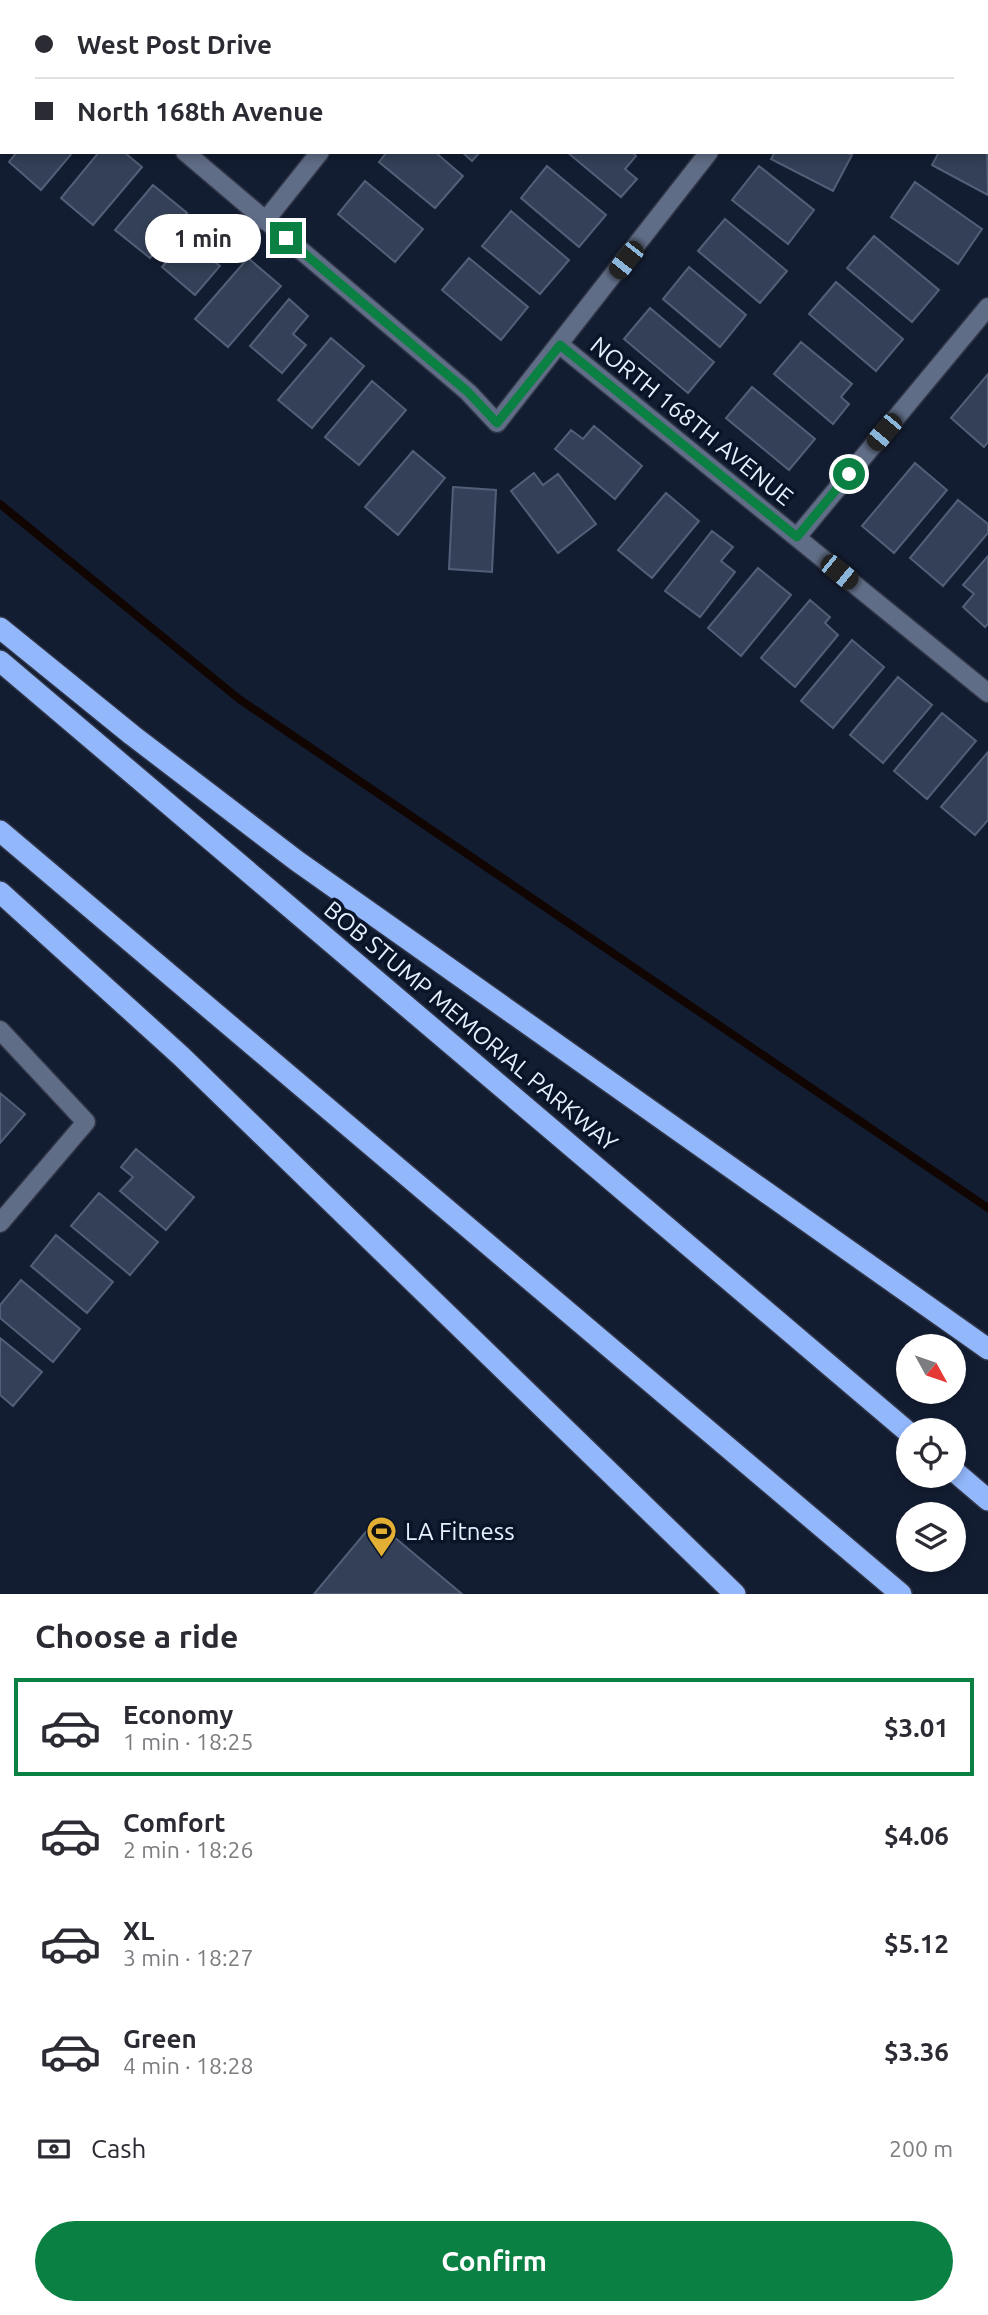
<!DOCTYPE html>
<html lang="en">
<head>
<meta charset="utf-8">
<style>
  body { margin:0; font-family:Ubuntu,sans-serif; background:#f7f7f7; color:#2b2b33; height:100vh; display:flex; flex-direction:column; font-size:26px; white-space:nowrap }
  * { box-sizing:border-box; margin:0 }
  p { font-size:23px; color:#7c7c81 }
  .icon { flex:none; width:38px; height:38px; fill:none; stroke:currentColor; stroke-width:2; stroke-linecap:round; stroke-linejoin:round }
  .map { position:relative; height:1594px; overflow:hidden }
  .drawer { display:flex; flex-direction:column; background:#fff; flex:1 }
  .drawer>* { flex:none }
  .top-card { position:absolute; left:0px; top:0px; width:989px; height:154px; box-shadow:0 4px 10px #0003; display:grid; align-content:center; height:154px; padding:0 35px; background:#fff }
  .needle { width:46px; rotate:130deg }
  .controls { position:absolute; left:896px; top:1334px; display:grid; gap:14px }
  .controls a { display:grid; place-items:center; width:70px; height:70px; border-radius:50%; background:#fff; box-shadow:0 4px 10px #0003; font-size:35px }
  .end { position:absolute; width:32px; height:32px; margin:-16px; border:9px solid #0b8043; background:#fff; box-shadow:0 0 0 4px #fff }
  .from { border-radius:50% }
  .bubble { position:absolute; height:49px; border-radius:24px; background:#fff; box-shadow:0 4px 10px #0003; font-size:23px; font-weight:600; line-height:49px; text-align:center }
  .car { position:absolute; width:21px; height:42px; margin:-21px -10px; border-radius:9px; box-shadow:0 0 5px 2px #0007; background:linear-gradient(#222 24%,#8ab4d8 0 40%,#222 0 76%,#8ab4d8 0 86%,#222 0) }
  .top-card b { display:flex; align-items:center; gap:24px; height:66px; font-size:26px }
  .top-card b+b { border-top:2px solid #e1e1e2 }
  .top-card i { width:18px; height:18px; background:#2b2b33 }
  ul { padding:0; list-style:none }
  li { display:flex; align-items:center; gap:21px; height:98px; margin:0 14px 10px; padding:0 21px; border:4px solid transparent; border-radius:0px }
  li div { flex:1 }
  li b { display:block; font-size:26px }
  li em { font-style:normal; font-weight:600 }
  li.active { border-color:#0b8043 }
  li>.icon { width:63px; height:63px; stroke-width:1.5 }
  h2 { padding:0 35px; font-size:32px; line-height:84px }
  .pay { display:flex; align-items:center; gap:18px; height:77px; padding:0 35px; font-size:26px }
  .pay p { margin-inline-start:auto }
  .primary-button { display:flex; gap:14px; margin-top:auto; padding:14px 35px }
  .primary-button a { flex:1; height:80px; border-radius:42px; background:#0b8043; color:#fff; font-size:28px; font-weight:600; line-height:80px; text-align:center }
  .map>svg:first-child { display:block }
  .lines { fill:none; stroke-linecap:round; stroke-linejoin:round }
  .stream { stroke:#100500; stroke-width:8 }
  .building { fill:#344057; stroke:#525f78; stroke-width:2 }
  .street-casing { stroke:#303547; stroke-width:21 }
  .highway-casing { stroke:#303547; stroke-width:24 }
  .street { stroke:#606d86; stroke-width:18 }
  .highway { stroke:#93b7fb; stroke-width:21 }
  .route { stroke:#0b8043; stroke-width:9 }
  .labels { text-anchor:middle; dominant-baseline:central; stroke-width:7; stroke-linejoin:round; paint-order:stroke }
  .street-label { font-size:24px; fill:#e7effd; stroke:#0a1428 }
  .poi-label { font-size:24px; fill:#e7effd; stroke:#0a1428; text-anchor:start }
</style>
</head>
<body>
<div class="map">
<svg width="988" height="1594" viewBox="0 0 988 1594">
  <rect width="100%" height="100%" fill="#131d32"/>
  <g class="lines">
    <path class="stream" d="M0,504L239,699L988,1208"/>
  </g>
  <path class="building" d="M114,0H172L112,2Z
    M189,0H220L222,2H188Z
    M315,0H359L361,2H314Z
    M505,0H560L563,2H504Z
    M691,0H734L733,2Z
    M866,0H930L865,2Z
    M1,77L2,78V134L0,133Z
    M987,145L988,195L932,165L939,152H987Z
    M17,152H73L41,190L9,162Z
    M99,152H124L142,167L93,225L61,198Z
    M387,152H435L463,176L435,208L379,162Z
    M462,152H480L472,161Z
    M567,152H632L636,156L625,169L637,179L621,197Z
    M775,152H846L852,155L833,191L771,159Z
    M547,166L606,215L579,247L521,198Z
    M759,166L814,210L788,244L732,200Z
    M365,181L423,229L395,262L338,214Z
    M915,182L982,229L958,264L891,217Z
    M153,185L187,213L150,258L115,230Z
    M511,211L569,260L540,294L482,246Z
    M725,219L787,271L760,303L698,251Z
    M201,221L222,238L207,256L220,266L195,295L162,267Z
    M874,236L939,290L912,322L847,268Z
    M248,258L281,286L228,347L195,319Z
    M469,258L528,307L501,340L442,290Z
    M689,267L746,315L720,347L663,299Z
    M836,282L903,339L876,371L809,314Z
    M289,299L308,316L293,334L306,345L282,373L250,346Z
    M650,308L714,362L688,393L624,339Z
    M331,338L364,366L312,428L278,400Z
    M801,342L852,384L841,397L849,404L833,424L774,374Z
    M988,374V442L984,447L951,418Z
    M372,381L406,410L359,465L325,437Z
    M752,387L815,439L789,470L726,418Z
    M594,426L642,466L615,499L555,449L571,430L583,439Z
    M413,451L445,478L398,535L365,507Z
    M915,463L947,490L894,553L862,526Z
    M534,473L543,485L558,474L596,524L558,553L511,491Z
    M453,487L496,490L492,572L449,569Z
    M666,493L699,521L652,578L618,550Z
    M958,500L988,524V533L943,586L910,558Z
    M712,531L733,547L721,561L735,572L700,617L665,591Z
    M988,556V624L985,627L963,607L974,594L963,585Z
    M758,568L791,595L741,656L708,628Z
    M810,600L830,617L825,623L838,635L795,687L761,658Z
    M852,640L884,667L833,728L801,701Z
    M898,677L932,705L883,763L850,735Z
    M942,713L976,741L927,799L894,771Z
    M988,752V820L975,835L941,807Z
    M0,1093L25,1114L0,1143Z
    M136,1149L194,1197L166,1230L120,1191L133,1177L121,1167Z
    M99,1193L158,1242L130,1275L71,1226Z
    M56,1235L113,1282L87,1313L31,1266Z
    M21,1280L80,1329L53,1362L0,1318V1305Z
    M0,1338L42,1372L13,1406L0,1395Z
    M375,1521L462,1594H314Z"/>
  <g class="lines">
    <defs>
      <path id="street" d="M5,0L7,2
        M441,2L442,0
        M784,2L785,0
        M185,152L468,392L497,423L709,152
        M265,221L320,152
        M560,345L988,693
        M797,537L988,307
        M0,1030L86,1122L0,1223"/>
      <path id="highway" d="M0,628L132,735L297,861L988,1349
        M0,661L908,1432
        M0,831L901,1594
        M0,892L181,1056L735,1594
        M954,1471L988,1500"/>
    </defs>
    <use href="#street" class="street-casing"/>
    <use href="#highway" class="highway-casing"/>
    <use href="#street" class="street"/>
    <use href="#highway" class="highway"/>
  </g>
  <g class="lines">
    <path class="route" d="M286,238L468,392L497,423L560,345L797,537L849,474"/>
  </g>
  <defs>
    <symbol id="stadium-pin" viewBox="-11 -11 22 30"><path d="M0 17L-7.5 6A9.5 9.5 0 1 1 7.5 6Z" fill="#e2af34" stroke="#0a1428"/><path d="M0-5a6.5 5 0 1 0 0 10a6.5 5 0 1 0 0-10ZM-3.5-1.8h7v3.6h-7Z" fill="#111"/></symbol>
  </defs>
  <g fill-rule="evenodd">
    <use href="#stadium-pin" x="364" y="1514" width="35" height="47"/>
  </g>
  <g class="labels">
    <g class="street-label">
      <text transform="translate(692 421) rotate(39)">NORTH 168TH AVENUE</text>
      <text transform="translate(471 1026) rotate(40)">BOB STUMP MEMORIAL PARKWAY</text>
    </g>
    <g class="poi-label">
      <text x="405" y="1531">LA Fitness</text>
    </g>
  </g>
</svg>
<div class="controls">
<a><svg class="needle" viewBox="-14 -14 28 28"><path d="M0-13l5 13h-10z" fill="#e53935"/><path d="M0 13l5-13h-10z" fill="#7c7c81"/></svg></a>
<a><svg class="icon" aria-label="locate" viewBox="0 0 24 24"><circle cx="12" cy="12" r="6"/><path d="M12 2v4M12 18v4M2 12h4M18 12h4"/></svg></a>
<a><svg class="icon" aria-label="layers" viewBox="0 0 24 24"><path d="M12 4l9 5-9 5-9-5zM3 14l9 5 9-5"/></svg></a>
</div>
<i class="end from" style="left:849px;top:474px"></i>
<i class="end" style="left:286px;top:238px"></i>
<div class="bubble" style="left:145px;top:214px;width:116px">1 min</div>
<i class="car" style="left:626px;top:260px;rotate:218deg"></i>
<i class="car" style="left:884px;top:432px;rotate:220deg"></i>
<i class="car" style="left:839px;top:572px;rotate:129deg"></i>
<div class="top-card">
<b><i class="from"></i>West Post Drive</b>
<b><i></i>North 168th Avenue</b>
</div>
</div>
<section class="drawer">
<h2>Choose a ride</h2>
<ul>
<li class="active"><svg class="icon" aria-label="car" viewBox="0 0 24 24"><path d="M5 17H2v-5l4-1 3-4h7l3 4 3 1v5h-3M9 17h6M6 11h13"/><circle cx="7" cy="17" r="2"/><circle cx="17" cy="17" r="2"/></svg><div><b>Economy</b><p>1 min · 18:25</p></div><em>$3.01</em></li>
<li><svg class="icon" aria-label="car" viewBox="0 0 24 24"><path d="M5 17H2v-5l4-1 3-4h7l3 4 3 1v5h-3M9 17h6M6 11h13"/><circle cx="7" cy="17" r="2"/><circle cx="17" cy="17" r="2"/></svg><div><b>Comfort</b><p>2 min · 18:26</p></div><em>$4.06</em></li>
<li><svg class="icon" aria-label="car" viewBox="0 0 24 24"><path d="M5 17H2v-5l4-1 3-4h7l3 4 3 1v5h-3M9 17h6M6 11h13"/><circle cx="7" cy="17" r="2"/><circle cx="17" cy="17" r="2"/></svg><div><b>XL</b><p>3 min · 18:27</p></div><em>$5.12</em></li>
<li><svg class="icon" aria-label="car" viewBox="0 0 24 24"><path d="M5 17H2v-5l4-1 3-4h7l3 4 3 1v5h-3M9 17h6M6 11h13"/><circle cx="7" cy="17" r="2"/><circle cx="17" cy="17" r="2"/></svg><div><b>Green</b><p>4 min · 18:28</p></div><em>$3.36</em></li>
</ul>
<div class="pay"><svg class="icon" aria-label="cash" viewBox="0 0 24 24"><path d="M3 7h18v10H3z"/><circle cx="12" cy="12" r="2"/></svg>Cash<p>200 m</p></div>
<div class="primary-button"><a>Confirm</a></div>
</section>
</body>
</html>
